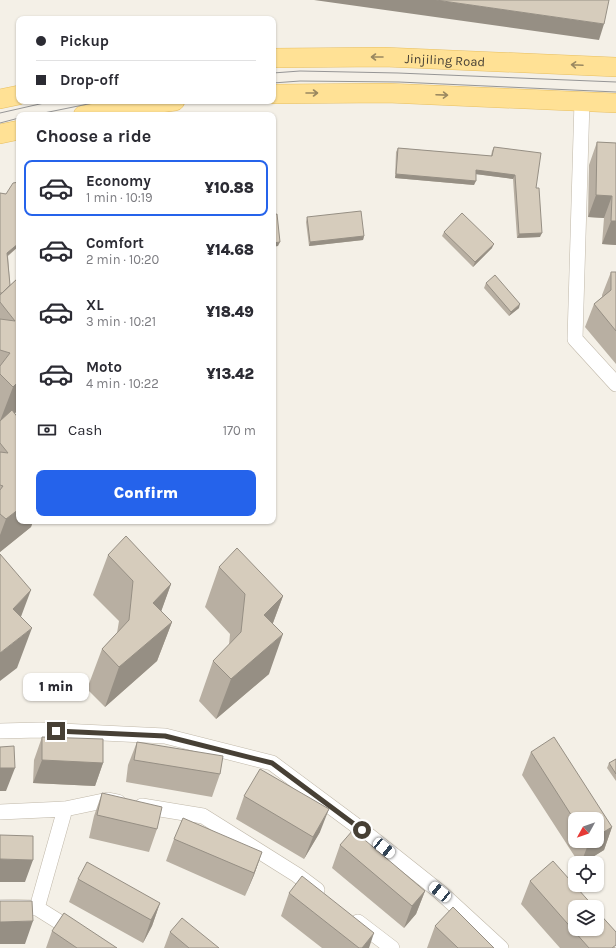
<!DOCTYPE html>
<html lang="en">
<head>
<meta charset="utf-8">
<style>
  body { margin:0; font-family:Karla,sans-serif; background:#f7f7f7; color:#2b2b33; height:100vh; display:flex; flex-direction:column; font-size:15px; white-space:nowrap }
  * { box-sizing:border-box; margin:0 }
  p { font-size:13px; color:#7c7c81 }
  .icon { flex:none; width:22px; height:22px; fill:none; stroke:currentColor; stroke-width:2; stroke-linecap:round; stroke-linejoin:round }
  .map { position:relative; flex:1; overflow:hidden }
  .side { position:absolute; left:16px; top:112px; width:260px; height:412px; display:flex; flex-direction:column; background:#fff; border-radius:8px; box-shadow:0 1px 3px #0004 }
  .side>* { flex:none }
  .top-card { position:absolute; left:16px; top:16px; width:260px; height:88px; border-radius:8px; box-shadow:0 1px 3px #0004; display:grid; align-content:center; height:88px; padding:0 20px; background:#fff }
  .needle { width:26px; rotate:230deg }
  .buttons { position:absolute; left:568px; top:812px; display:grid; gap:8px }
  .buttons a { display:grid; place-items:center; width:36px; height:36px; border-radius:8px; background:#fff; box-shadow:0 1px 3px #0004; font-size:20px }
  .end { position:absolute; width:18px; height:18px; margin:-9px; border:5px solid #474035; background:#fff; box-shadow:0 0 0 2px #fff }
  .from { border-radius:50% }
  .bubble { position:absolute; height:28px; border-radius:8px; background:#fff; box-shadow:0 1px 3px #0004; font-size:13px; font-weight:800; line-height:28px; text-align:center }
  .car { position:absolute; width:12px; height:24px; margin:-12px -6px; border-radius:5px; box-shadow:0 0 3px 1px #0007; background:linear-gradient(#fff 24%,#345 0 40%,#fff 0 76%,#345 0 86%,#fff 0) }
  .top-card b { display:flex; align-items:center; gap:14px; height:38px; font-size:15px }
  .top-card b+b { border-top:1px solid #e1e1e2 }
  .top-card i { width:10px; height:10px; background:#2b2b33 }
  ul { padding:0; list-style:none }
  li { display:flex; align-items:center; gap:12px; height:56px; margin:0 8px 6px; padding:0 12px; border:2px solid transparent; border-radius:8px }
  li div { flex:1 }
  li b { display:block; font-size:15px }
  li em { font-style:normal; font-weight:800 }
  li.on { border-color:#2563eb }
  li>.icon { width:36px; height:36px; stroke-width:1.5 }
  h2 { padding:0 20px; font-size:18px; line-height:48px }
  .pay { display:flex; align-items:center; gap:10px; height:44px; padding:0 20px; font-size:15px }
  .pay p { margin-inline-start:auto }
  .button { display:flex; gap:8px; margin-top:auto; padding:8px 20px }
  .button a { flex:1; height:46px; border-radius:8px; background:#2563eb; color:#fff; font-size:16px; font-weight:800; line-height:46px; text-align:center }
  .map>svg:first-child { display:block }
  .lines { fill:none; stroke-linecap:round; stroke-linejoin:round }
  .minor-casing { stroke:#c0b8a9; stroke-width:16 }
  .major-casing { stroke:#e7bf61; stroke-width:20 }
  .minor { stroke:#fff; stroke-width:15 }
  .major { stroke:#ffe195; stroke-width:19 }
  .tram { stroke:#969696; stroke-width:1 }
  .wall { fill:#b8afa2; fill-rule:evenodd }
  .shaded-wall { fill:#968f84 }
  .building { fill:#d6ccbc; stroke:#968f84 }
  .oneway { stroke:#9a8860 }
  .route { stroke:#474035; stroke-width:5 }
  .labels { text-anchor:middle; dominant-baseline:central; stroke-width:3.5; stroke-linejoin:round; paint-order:stroke }
  .street-label { font-size:13px; fill:#474035; stroke:#fff }
</style>
</head>
<body>
<div class="map">
<svg width="616" height="948" viewBox="0 0 616 948">
  <rect width="100%" height="100%" fill="#f4f0e7"/>
  <g class="lines">
    <defs>
      <path id="minor" d="M582,101L575,339L616,384
        M0,731L40,730L165,736L272,763L362,830L440,892L501,948
        M142,806L203,816L297,875L317,890
        M0,812L65,809L108,800L118,802
        M0,907L37,908L65,809
        M37,908L101,948
        M358,922L392,948"/>
      <g id="major">
        <path id="s1" d="M273,58L384,57L616,67"/>
        <path d="M273,94L387,93L616,103"/>
        <path d="M0,99L19,95"/>
        <path d="M83,115L144,105L175,101"/>
        <path d="M0,134L19,130"/>
      </g>
    </defs>
    <use href="#minor" class="minor-casing"/>
    <use href="#major" class="major-casing"/>
    <use href="#minor" class="minor"/>
    <use href="#major" class="major"/>
    <path class="tram" d="M273,73L300,71L398,73L616,82
      M273,83L300,81L399,82L616,92
      M0,113L53,101
      M34,115L103,101
      M0,123L19,118"/>
  </g>
  <path class="wall" d="M597,142L616,143V245L602,244L604,218L588,217L589,165Z
    M494,147L536,188L540,237L517,238L513,179L476,174L474,185L395,178L396,152L398,148L491,156L492,151Z
    M19,182V246L8,256L10,285L18,278L19,410L14,413L19,521H33L31,527L0,552V193L6,194Z
    M307,217L364,236L363,240L309,246L306,222Z
    M444,232L492,248L473,267L442,236Z
    M611,272H616V364L585,327L594,304L602,297V295Z
    M486,283L519,308L509,316L484,288Z
    M108,555L171,584L161,611L172,622L157,661L105,707L87,689L102,649L117,633L119,621L93,595Z
    M219,567L283,596L273,623L269,674L216,719L199,701L213,661L229,645L230,634L205,607Z
    M42,737L103,763L95,786L33,783L34,760Z
    M137,742L220,774L212,797L126,782L128,765Z
    M531,752L612,827L604,850L583,863H579L522,775ZM575,819L597,841H575Z
    M616,759V781L607,768L609,763Z
    M102,793L157,829L149,852L89,838L94,816Z
    M244,796L320,832L304,859L236,819Z
    M174,839L262,852L254,875L245,896L166,861Z
    M340,845L425,891L416,914L404,928L332,868Z
    M78,879L160,903L152,926L143,943L69,902Z
    M530,881L616,948H560L521,904Z
    M289,893L369,948H322L281,916Z
    M435,926L494,948H427Z
    M52,931L117,948H46Z
    M170,932L219,948H164Z"/>
  <path class="shaded-wall" d="M314,0H436L604,24L599,40Z
    M476,170L515,175L513,179L475,174Z
    M396,174L476,181L474,185L395,178Z
    M596,195L612,196L604,218L588,217Z
    M611,221H616V245L602,244Z
    M542,233L540,237L517,238L519,234Z
    M364,236L363,240L309,246L310,242Z
    M280,242L278,246L273,247V243Z
    M19,243V246L6,257L7,253Z
    M494,244L492,248L473,267L475,262Z
    M520,304L519,308L509,316L511,312Z
    M19,381V410L0,425V421L13,387Z
    M19,509V521H33L31,527L0,552V535L6,519Z
    M171,584L157,623L153,603Z
    M31,590L16,630L13,609Z
    M283,596L268,636L264,615Z
    M172,622L157,661L105,707L119,667Z
    M32,628L17,668L0,681V653Z
    M283,634L269,674L216,719L231,679Z
    M42,760L103,763L95,786L33,783Z
    M0,768H15L6,791H0Z
    M329,809L320,832L304,859L313,837Z
    M612,827L604,850L583,863H581L589,842L590,841H597V836Z
    M262,852L254,875L245,896L254,873Z
    M0,859L33,860L25,882H0Z
    M425,891L416,914L404,928L412,906Z
    M160,903L152,926L143,943L151,920Z
    M33,921L25,944H0V922Z
    M374,933L369,948H362Z"/>
  <path class="building" d="M436,0H609L604,24Z
    M597,142L616,143V221H611L612,196L596,195Z
    M494,147L541,153L536,188H539L542,233L519,234L515,175L476,170V181L396,174L398,148L492,156Z
    M19,182V243L7,253L10,285L2,293H0V193L6,194L13,183Z
    M361,211L364,236L310,242L307,217Z
    M462,213L494,244L475,262L444,232Z
    M277,214L280,242L273,243V215Z
    M611,272H616V331L594,304L611,290Z
    M495,275L520,304L511,312L486,283Z
    M18,278H19V381L13,387L0,374V366L10,353L0,350V319L15,321L0,302V295Z
    M12,410L19,419V509L6,519L0,514V490L3,486L0,485V452L8,453L0,443V421Z
    M126,536L171,584L153,603L172,622L119,667L102,649L129,620L133,581L108,555Z
    M237,548L283,596L264,615L283,634L231,679L213,661L241,632L245,594L219,567Z
    M0,554L31,590L13,609L32,628L0,653Z
    M42,737L103,739V763L42,760Z
    M554,737L612,827L597,836V819H575V821L531,752Z
    M137,742L223,756L220,774L134,760Z
    M14,746L15,768H0V747Z
    M616,759V774L609,763Z
    M260,769L329,809L313,837L244,796Z
    M102,793L162,807L157,829L97,815Z
    M183,818L262,852L254,873L174,839Z
    M353,830L425,891L412,906L340,845Z
    M0,835L33,836V860L0,859Z
    M553,861L594,907H575V929H597V911L616,932V945L612,948H589L530,881Z
    M87,862L160,903L151,920L78,879Z
    M302,876L374,933L362,948H359L289,893Z
    M0,901H32L33,921L0,922Z
    M453,907L494,948H458L435,926Z
    M64,913L117,948H77L52,931Z
    M182,918L219,948H189L170,932Z"/>
  <defs><path id="oneway-shaft" d="M-6 0H5M1.5-3L5.5 0L1.5 3" fill="none" stroke-width="1.6" stroke-linecap="round" stroke-linejoin="round"/></defs>
  <g class="oneway">
    <use href="#oneway-shaft" transform="translate(377 57) rotate(180)"/>
    <use href="#oneway-shaft" transform="translate(577 65) rotate(-177)"/>
    <use href="#oneway-shaft" transform="translate(312 93)"/>
    <use href="#oneway-shaft" transform="translate(442 95) rotate(2)"/>
  </g>
  <g class="lines">
    <path class="route" d="M56,731L165,736L272,763L362,830"/>
  </g>
  <g class="labels">
    <g class="street-label">
      <text stroke="none"><textPath href="#s1" startOffset="172">Jinjiling Road</textPath></text>
    </g>
  </g>
</svg>
<div class="buttons">
<a><svg class="needle" viewBox="-14 -14 28 28"><path d="M0-13l5 13h-10z" fill="#e53935"/><path d="M0 13l5-13h-10z" fill="#7c7c81"/></svg></a>
<a><svg class="icon" aria-label="locate" viewBox="0 0 24 24"><circle cx="12" cy="12" r="6"/><path d="M12 2v4M12 18v4M2 12h4M18 12h4"/></svg></a>
<a><svg class="icon" aria-label="layers" viewBox="0 0 24 24"><path d="M12 4l9 5-9 5-9-5zM3 14l9 5 9-5"/></svg></a>
</div>
<i class="end from" style="left:362px;top:830px"></i>
<i class="end" style="left:56px;top:731px"></i>
<div class="bubble" style="left:23px;top:673px;width:66px">1 min</div>
<i class="car" style="left:384px;top:848px;rotate:129deg"></i>
<i class="car" style="left:440px;top:892px;rotate:309deg"></i>
<div class="top-card">
<b><i class="from"></i>Pickup</b>
<b><i></i>Drop-off</b>
</div>
<section class="side">
<h2>Choose a ride</h2>
<ul>
<li class="on"><svg class="icon" aria-label="car" viewBox="0 0 24 24"><path d="M5 17H2v-5l4-1 3-4h7l3 4 3 1v5h-3M9 17h6M6 11h13"/><circle cx="7" cy="17" r="2"/><circle cx="17" cy="17" r="2"/></svg><div><b>Economy</b><p>1 min · 10:19</p></div><em>¥10.88</em></li>
<li><svg class="icon" aria-label="car" viewBox="0 0 24 24"><path d="M5 17H2v-5l4-1 3-4h7l3 4 3 1v5h-3M9 17h6M6 11h13"/><circle cx="7" cy="17" r="2"/><circle cx="17" cy="17" r="2"/></svg><div><b>Comfort</b><p>2 min · 10:20</p></div><em>¥14.68</em></li>
<li><svg class="icon" aria-label="car" viewBox="0 0 24 24"><path d="M5 17H2v-5l4-1 3-4h7l3 4 3 1v5h-3M9 17h6M6 11h13"/><circle cx="7" cy="17" r="2"/><circle cx="17" cy="17" r="2"/></svg><div><b>XL</b><p>3 min · 10:21</p></div><em>¥18.49</em></li>
<li><svg class="icon" aria-label="car" viewBox="0 0 24 24"><path d="M5 17H2v-5l4-1 3-4h7l3 4 3 1v5h-3M9 17h6M6 11h13"/><circle cx="7" cy="17" r="2"/><circle cx="17" cy="17" r="2"/></svg><div><b>Moto</b><p>4 min · 10:22</p></div><em>¥13.42</em></li>
</ul>
<div class="pay"><svg class="icon" aria-label="cash" viewBox="0 0 24 24"><path d="M3 7h18v10H3z"/><circle cx="12" cy="12" r="2"/></svg>Cash<p>170 m</p></div>
<div class="button"><a>Confirm</a></div>
</section>
</div>
</body>
</html>
